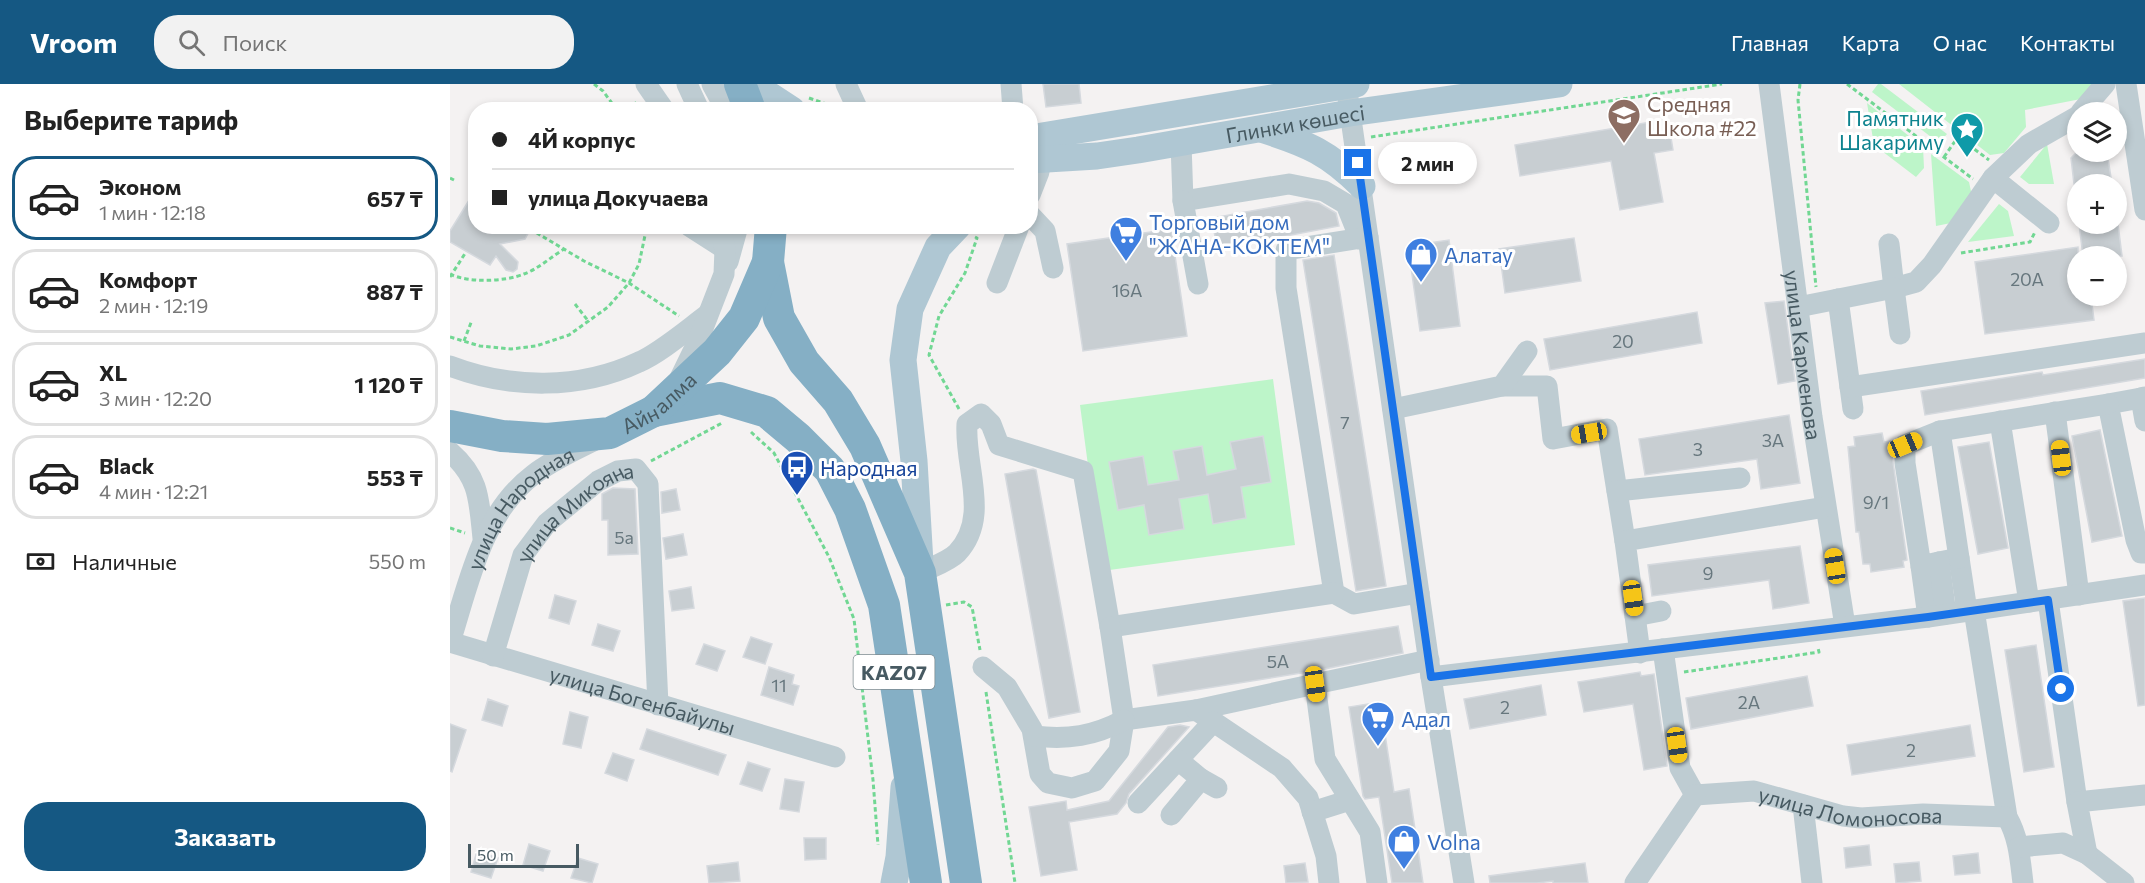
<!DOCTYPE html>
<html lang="ru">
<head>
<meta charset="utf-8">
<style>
  body { margin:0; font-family:Commissioner,sans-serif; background:#f2f2f2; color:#222; height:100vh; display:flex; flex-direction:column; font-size:22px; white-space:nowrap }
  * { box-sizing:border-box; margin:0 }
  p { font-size:20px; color:#767676 }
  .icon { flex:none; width:33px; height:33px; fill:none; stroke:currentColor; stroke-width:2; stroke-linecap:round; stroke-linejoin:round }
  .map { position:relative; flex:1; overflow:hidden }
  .side { display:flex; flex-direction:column; background:#fff; width:450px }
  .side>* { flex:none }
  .hud { position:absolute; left:18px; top:18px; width:570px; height:132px; border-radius:24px; box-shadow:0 3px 9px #0003; display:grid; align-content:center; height:132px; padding:0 24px; background:#fff }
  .tools { position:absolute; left:1617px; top:18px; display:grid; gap:12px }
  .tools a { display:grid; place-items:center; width:60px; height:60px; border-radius:50%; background:#fff; box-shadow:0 3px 9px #0003; font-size:30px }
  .scale { position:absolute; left:18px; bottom:15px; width:111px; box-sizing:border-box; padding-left:6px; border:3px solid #475a62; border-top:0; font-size:16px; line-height:21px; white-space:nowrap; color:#475a62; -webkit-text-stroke:4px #fff; paint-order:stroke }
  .end { position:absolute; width:27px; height:27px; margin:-14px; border:8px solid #1a73e8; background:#fff; box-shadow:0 0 0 3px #fff }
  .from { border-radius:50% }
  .bubble { position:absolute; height:42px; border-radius:21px; background:#fff; box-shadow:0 3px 9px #0003; font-size:20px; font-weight:700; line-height:42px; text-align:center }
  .car { position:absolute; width:18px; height:36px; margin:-18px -9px; border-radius:8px; box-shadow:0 0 4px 2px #0007; background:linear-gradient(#f5c518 24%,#345 0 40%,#f5c518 0 76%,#345 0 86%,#f5c518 0) }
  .hud b { display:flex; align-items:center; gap:21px; height:57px; font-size:22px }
  .hud b+b { border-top:2px solid #e0e0e0 }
  .hud i { width:15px; height:15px; background:#222 }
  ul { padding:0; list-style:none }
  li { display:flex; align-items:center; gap:18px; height:84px; margin:0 12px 9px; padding:0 12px; border:3px solid #e0e0e0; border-radius:24px }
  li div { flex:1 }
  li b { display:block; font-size:22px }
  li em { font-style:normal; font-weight:700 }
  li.on { border-color:#155883 }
  li>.icon { width:54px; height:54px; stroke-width:1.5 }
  h2 { padding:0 24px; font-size:27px; line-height:72px }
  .pay { display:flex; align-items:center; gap:15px; height:66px; padding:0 24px; font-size:22px }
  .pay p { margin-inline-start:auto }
  .action { display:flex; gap:12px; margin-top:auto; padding:12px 24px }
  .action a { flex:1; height:69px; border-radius:24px; background:#155883; color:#fff; font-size:24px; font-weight:700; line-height:69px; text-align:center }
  header { display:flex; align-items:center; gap:36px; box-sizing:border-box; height:84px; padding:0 30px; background:#155883; color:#fff }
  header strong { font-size:28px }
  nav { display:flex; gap:33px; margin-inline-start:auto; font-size:21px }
  .search { width:420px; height:54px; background:#f2f2f2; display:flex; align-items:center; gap:15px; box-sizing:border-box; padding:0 21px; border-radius:24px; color:#767676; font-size:22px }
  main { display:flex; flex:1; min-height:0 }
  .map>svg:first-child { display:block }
  .green { fill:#bdf5c9 }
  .building { fill:#c8ced2; stroke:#d5d9de; stroke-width:1.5 }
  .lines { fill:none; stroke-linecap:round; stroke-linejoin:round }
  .path { stroke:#71d793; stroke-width:3; stroke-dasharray:4.5 3; stroke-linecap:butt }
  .minor { stroke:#beccd2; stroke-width:21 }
  .major { stroke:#afc7d3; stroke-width:27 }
  .highway { stroke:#85afc5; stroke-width:32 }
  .route { stroke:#1a73e8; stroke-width:8 }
  .labels { text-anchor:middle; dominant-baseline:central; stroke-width:6; stroke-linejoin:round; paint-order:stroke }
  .number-label { font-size:18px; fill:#67777e }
  .shield { fill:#fff; stroke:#7e8c91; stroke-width:1.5 }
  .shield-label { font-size:20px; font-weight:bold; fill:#475a62 }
  .education-label { font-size:21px; fill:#785e54; stroke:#fff; text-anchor:start }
  .culture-label { font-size:21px; fill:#0d838f; stroke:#fff; text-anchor:end }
  .street-label { font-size:21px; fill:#475a62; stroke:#fff }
  .shop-label { font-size:21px; fill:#366cbe; stroke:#fff; text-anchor:start }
  .transit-label { font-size:21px; fill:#164399; stroke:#fff; text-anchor:start }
</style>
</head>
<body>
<header>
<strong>Vroom</strong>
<div class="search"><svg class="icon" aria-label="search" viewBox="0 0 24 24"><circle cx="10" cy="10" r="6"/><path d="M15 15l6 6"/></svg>Поиск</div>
<nav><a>Главная</a><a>Карта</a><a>О нас</a><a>Контакты</a></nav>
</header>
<main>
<section class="side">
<h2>Выберите тариф</h2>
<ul>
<li class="on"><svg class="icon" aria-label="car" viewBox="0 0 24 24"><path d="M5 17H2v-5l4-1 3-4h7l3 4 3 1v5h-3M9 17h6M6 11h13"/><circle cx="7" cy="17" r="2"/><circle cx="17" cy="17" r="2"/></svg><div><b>Эконом</b><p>1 мин · 12:18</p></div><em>657 ₸</em></li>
<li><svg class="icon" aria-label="car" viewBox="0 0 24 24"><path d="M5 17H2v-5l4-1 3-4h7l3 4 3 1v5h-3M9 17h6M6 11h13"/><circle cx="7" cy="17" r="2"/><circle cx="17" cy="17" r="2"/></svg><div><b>Комфорт</b><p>2 мин · 12:19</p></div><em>887 ₸</em></li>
<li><svg class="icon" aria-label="car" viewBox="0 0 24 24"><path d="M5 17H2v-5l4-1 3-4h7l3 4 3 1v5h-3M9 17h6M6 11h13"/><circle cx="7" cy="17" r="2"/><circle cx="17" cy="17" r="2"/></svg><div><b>XL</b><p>3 мин · 12:20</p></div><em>1 120 ₸</em></li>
<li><svg class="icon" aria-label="car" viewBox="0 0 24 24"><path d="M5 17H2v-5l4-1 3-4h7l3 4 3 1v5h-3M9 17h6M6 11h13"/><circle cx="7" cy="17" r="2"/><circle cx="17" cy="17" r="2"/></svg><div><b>Black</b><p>4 мин · 12:21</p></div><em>553 ₸</em></li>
</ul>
<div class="pay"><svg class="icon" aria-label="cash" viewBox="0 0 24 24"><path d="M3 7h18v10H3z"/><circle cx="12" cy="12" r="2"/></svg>Наличные<p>550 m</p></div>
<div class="action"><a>Заказать</a></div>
</section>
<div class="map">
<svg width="1695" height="799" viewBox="0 0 1695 799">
  <rect width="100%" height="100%" fill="#f4f2f2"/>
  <path class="green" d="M1428,0H1431L1497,50L1489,59L1422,8Z
    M1449,0H1649L1636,14L1575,26L1576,43L1554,69L1540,71Z
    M1417,19L1473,63L1474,84L1466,93L1424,61Z
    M1597,60L1604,100H1579L1570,93Z
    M1481,70L1519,98L1522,112L1501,139L1486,142Z
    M1549,120L1558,127L1564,152L1518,158Z
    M823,295L845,461L652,487L630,321Z"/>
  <path class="building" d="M593,0H629L631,19L596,23Z
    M1218,35L1223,66L1204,69L1213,118L1170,126L1161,77L1070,92L1065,61Z
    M1627,68H1657L1662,100H1624L1621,74Z
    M26,105V142H82L75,155L50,160L68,178L67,185L63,188L56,186L46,172L40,181L0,158V147Z
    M857,117L869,119L886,129L889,142L767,165L762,134Z
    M1629,140H1668L1672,172H1633Z
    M721,145L737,252L633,267L617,160Z
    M1124,154L1131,197L1055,209L1049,165Z
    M999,156L1010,242L970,247L958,162Z
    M1628,163V212H1641L1644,236L1535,250L1525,178Z
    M884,171L936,502L906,507L853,176Z
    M1334,217L1345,297L1328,300L1315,219Z
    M1247,228L1252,259L1100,286L1094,255Z
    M1695,275V294L1475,331L1471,307L1592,288L1593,291Z
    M1339,331L1350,399L1311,405L1307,375L1195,391L1189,355Z
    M1650,346L1672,452L1642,458L1622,352Z
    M1432,349L1434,358L1440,357L1457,476L1453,477L1454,483L1421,488L1420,480H1413L1409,448H1406L1398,363L1405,362L1404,353Z
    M813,352L821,398L791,403L796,434L763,440L758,410L729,415L734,445L699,451L694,421L668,426L659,378L693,372L698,401L729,396L723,367L752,362L757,391L786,385L780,358Z
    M1539,358L1558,464L1528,470L1508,363Z
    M583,385L586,386L630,628L599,634L555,390Z
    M163,404L185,405L188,470L158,471V436H152V410Z
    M226,405L230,426L212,429L211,408Z
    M233,450L237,471L216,475L213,454Z
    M1350,462L1359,519L1323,525L1319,496L1202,512L1198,481Z
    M241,503L244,524L222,527L219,507Z
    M105,511L126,517L119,540L99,534Z
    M1695,514V621L1688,622L1673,517Z
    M148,540L170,547L163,567L142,561Z
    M948,542L953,569L870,586L708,612L703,581Z
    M301,553L322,560L315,580L293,573Z
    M254,560L275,567L267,587L246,580Z
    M1586,561L1604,683L1574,688L1555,566Z
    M319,583L344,591L342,600L349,602L343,621L311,611Z
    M1190,588L1191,592L1204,590L1217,682L1194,686L1183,620L1134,628L1128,598Z
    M1357,592L1363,622L1241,645L1236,614Z
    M1091,601L1096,631L1020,645L1014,615Z
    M38,615L58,622L52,642L32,636Z
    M930,618L944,708L959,705L973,799H942L929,713L915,715L913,712L899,623Z
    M120,628L138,633L131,664L113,660Z
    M0,640L16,646L2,688L0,687Z
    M730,641L739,643L679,710L676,719L667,730L619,738L627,786L591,792L579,723L616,717L617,726L659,717L718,643Z
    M1520,641L1525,672L1402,691L1397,661Z
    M197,645L276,671L268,691L190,665Z
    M163,669L184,676L177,697L155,689Z
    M298,678L320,685L312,707L290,700Z
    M335,695L354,698L349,728L330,725Z
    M354,754H376V775L355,776Z
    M79,760L100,767L93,787L73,781Z
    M1419,761L1421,781L1396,784L1394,764Z
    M27,767L48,774L41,794L21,788Z
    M1528,769L1530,789L1505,791L1503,772Z
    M128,774L148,780L142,799L121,794Z
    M288,778L290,797L259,799L257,782Z
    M1469,778L1471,797L1446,799L1444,780Z
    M855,779L858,798L836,799L834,782Z
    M1135,779L1138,799H1103V797L1087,799H1040L1039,792Z"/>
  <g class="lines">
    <path class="path" d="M144,0L153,7L167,26
      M1350,0L1348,16L1366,203
      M1397,0L1523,95
      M359,14L390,25
      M177,26L187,18
      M921,53L1272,0
      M1494,73L1508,53L1539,76
      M0,94L4,96
      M213,142L216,143
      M80,145L134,177L179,199L229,232
      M1511,169L1580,158L1585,148
      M0,190C18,199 54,198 74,190C88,185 101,173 114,165
      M0,193L16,168
      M125,220L139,238
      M0,253L30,262L61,265L86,262L119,251L158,223L179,199L189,180L197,142
      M14,257L22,236
      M509,325L479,271L489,232L515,189L527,154L525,153
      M301,348L324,369L379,473L404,535L423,696L428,761
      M201,377L272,339
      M0,444L15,449
      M496,521L514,518L522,523L530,566
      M1234,588L1369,568L1368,564
      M536,608L565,799"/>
    <g class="minor">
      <path d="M196,0L214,26"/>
      <path d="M237,0L249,26"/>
      <path d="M262,0L276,26"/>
      <path d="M396,0L408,26"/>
      <path d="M561,0L563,26"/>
      <path d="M896,0L981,593L1014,799"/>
      <path id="s1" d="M1319,0L1362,333L1395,542"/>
      <path d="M1676,0L1695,126"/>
      <path d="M1631,28L1655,0"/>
      <path d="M731,59L733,117L839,100L874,107L896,120L910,155"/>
      <path d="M1543,94L1599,139"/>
      <path d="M580,111L589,88"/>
      <path d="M733,117L748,200"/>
      <path d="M580,131L595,147L603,184"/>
      <path d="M239,142L275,165"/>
      <path d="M918,153L836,166V204L884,509L904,520L969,509"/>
      <path d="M1439,160L1444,204L1466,198L1482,181L1543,94L1579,60L1628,32"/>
      <path d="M278,178L288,142"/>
      <path d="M547,199L569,142"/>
      <path d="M1388,215L1403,325"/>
      <path d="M1348,223L1444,204L1450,250"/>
      <path d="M0,282C60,305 130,306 189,278C210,269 238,245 257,231"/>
      <path d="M230,294L248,257L274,190L275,165L270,142"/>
      <path d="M1052,302H1097L1103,355L1157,345L1175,457"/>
      <path d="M1400,303L1695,259"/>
      <path d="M1695,313L1691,314L1695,337"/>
      <path d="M1691,314L1658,320L1686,456L1691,469H1695"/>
      <path d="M943,325L1052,302L1077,267"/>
      <path d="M1605,328L1629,511"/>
      <path d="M1550,337L1579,518"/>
      <path d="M0,368C30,394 29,417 33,454"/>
      <path d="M1167,407L1290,394"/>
      <path d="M1509,474L1517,527"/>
      <path d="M1489,478L1509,474L1490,347"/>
      <path d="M1471,482L1478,533"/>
      <path d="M470,489C481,483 498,478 507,469C541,433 514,383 517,340L531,330L541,340L549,361L633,387L660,543L884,509"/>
      <path d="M1598,516L1627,718"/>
      <path d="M1524,526L1557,733C1569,754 1570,775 1573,799"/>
      <path d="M1496,530L1489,478L1471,482L1455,379V361L1490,347L1658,320"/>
      <path d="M1185,532L1211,527"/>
      <path d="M660,543L674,636L746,626L832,684L858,714L876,772L879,799"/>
      <path id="s2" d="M0,558L385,673"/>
      <path id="s3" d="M0,558C19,499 31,431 83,391C101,377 123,367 143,357"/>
      <path d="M1213,565L1230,684L1245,711"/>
      <path d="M1190,569L1175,457L1375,423"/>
      <path id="s4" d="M43,572L73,471L97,439L148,397L168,387L186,385L198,400L208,621"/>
      <path d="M533,583L557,603L582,645L590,690L598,699L622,704L645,697L669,667L674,636"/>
      <path d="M981,593L1478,533L1695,501"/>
      <path d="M746,626L865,600"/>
      <path d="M584,652C618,656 644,652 674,636"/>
      <path d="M751,695L767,704"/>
      <path id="s5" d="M1245,711L1304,707L1393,732L1411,734L1473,730L1557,733"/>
      <path d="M688,719L763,638"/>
      <path d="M1353,721L1362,799"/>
      <path d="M862,728L900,716"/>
      <path d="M721,731L751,695L728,676"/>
      <path d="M1569,763L1613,759L1637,770L1674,799"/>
      <path d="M1637,770L1627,718L1695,711"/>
      <path d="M927,799L920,748L875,675L865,600L979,576"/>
      <path d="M1185,799L1245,711"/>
    </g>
    <g class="major">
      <path d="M307,0L319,11L342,26"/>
      <path d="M814,46C858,60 879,69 912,102"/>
      <path d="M580,54L906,0"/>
      <path id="s6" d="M580,76L647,72L688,66L900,29L1109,0"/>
      <path d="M470,479L464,377L453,276L460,225L488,163L508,142"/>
      <path d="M444,799L449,773L454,703"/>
    </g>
    <g class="highway">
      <path d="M290,0L300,26"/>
      <path d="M318,178L329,234L354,278L388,317L415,362L470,489L516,799"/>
      <path d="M204,327L270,314L317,328L348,354L380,386L400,425L434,521L476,799"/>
      <path id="s7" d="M0,342L52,352L97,355L160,349L204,327L267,268L294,234L318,178L321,142"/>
    </g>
  </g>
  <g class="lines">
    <path class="route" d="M908,79L981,593L1478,533L1598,516L1611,605"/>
  </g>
  <defs>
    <symbol id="school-pin" viewBox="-11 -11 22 30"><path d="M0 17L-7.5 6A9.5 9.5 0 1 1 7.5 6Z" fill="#8d6e63" stroke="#fff"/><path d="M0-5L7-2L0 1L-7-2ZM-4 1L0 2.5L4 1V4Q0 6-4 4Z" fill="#fff"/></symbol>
    <symbol id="sight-pin" viewBox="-11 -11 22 30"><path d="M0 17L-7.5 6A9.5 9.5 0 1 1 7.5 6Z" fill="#0f9aa8" stroke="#fff"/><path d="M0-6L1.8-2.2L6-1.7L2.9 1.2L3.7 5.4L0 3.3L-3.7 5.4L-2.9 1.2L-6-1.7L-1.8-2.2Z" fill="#fff"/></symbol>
    <symbol id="supermarket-pin" viewBox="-11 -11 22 30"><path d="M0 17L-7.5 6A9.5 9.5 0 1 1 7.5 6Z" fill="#3f7fe0" stroke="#fff"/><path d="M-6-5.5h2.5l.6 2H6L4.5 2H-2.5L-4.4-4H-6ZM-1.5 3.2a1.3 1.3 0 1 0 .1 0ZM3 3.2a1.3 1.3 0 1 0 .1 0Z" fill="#fff"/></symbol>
    <symbol id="shop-pin" viewBox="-11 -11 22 30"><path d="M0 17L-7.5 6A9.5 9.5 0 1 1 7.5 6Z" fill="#3f7fe0" stroke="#fff"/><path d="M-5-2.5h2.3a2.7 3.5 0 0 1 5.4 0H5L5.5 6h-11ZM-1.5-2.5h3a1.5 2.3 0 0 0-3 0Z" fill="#fff"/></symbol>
    <symbol id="bus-pin" viewBox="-11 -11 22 30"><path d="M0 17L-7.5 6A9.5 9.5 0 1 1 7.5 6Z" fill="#1a4fb4" stroke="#fff"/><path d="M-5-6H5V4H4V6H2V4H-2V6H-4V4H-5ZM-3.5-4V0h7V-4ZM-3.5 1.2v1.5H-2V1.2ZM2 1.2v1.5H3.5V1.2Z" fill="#fff"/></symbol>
  </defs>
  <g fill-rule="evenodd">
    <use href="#school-pin" x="1155" y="12" width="38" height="52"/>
    <use href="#sight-pin" x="1498" y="26" width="38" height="52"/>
    <use href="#supermarket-pin" x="657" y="130" width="38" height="52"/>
    <use href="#shop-pin" x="952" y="151" width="38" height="52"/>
    <use href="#bus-pin" x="328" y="364" width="38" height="52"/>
    <use href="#supermarket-pin" x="909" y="615" width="38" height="52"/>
    <use href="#shop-pin" x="935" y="738" width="38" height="52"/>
  </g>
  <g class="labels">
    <g class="number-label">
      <text x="1577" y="195">20А</text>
      <text x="677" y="206">16А</text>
      <text x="1173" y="257">20</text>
      <text x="895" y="338">7</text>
      <text x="1323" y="356">3А</text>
      <text x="1248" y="365">3</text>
      <text x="1426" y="418">9/1</text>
      <text x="174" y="453">5а</text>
      <text x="1258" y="489">9</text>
      <text x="828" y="577">5А</text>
      <text x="329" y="601">11</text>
      <text x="1299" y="618">2А</text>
      <text x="1055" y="623">2</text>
      <text x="1461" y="666">2</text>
    </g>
    <rect class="shield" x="403.5" y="571" width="81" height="34" rx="4.5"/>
    <g class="shield-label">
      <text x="444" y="588">KAZ07</text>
    </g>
    <g class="education-label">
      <text x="1197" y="19">Средняя<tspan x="1197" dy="24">Школа #22</tspan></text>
    </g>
    <g class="culture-label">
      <text x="1494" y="33">Памятник<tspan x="1494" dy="24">Шакариму</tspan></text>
    </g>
    <g class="street-label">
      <text stroke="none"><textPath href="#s6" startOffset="268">Глинки көшесі</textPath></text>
      <text stroke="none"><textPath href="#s1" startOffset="273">улица Карменова</textPath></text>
      <text stroke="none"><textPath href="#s7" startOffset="219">Айналма</textPath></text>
      <text stroke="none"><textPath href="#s3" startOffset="156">улица Народная</textPath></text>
      <text stroke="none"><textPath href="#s4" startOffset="174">улица Микояна</textPath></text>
      <text stroke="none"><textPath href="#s2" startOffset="201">улица Богенбайулы</textPath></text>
      <text stroke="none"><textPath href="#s5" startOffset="158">улица Ломоносова</textPath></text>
    </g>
    <g class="shop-label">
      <text x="699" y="137">Торговый дом<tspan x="699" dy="24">"ЖАНА-КОКТЕМ"</tspan></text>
      <text x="994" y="170">Алатау</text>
      <text x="951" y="634">Адал</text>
      <text x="977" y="757">Volna</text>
    </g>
    <g class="transit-label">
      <text x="370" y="383">Народная</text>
    </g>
  </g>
</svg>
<div class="tools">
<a><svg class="icon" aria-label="layers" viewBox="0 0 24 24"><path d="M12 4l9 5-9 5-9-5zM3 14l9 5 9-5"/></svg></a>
<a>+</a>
<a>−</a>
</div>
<div class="scale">50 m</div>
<i class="end from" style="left:1611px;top:605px"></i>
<i class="end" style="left:908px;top:79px"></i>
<div class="bubble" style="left:928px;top:58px;width:99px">2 мин</div>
<i class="car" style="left:1139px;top:349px;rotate:260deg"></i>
<i class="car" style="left:1455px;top:361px;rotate:67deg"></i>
<i class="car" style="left:1611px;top:374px;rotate:353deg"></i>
<i class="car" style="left:1385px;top:482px;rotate:351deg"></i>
<i class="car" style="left:1183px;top:514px;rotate:172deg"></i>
<i class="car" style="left:865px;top:600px;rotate:172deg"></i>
<i class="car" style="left:1227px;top:661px;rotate:172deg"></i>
<div class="hud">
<b><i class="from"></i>4Й корпус</b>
<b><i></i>улица Докучаева</b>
</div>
</div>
</main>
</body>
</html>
